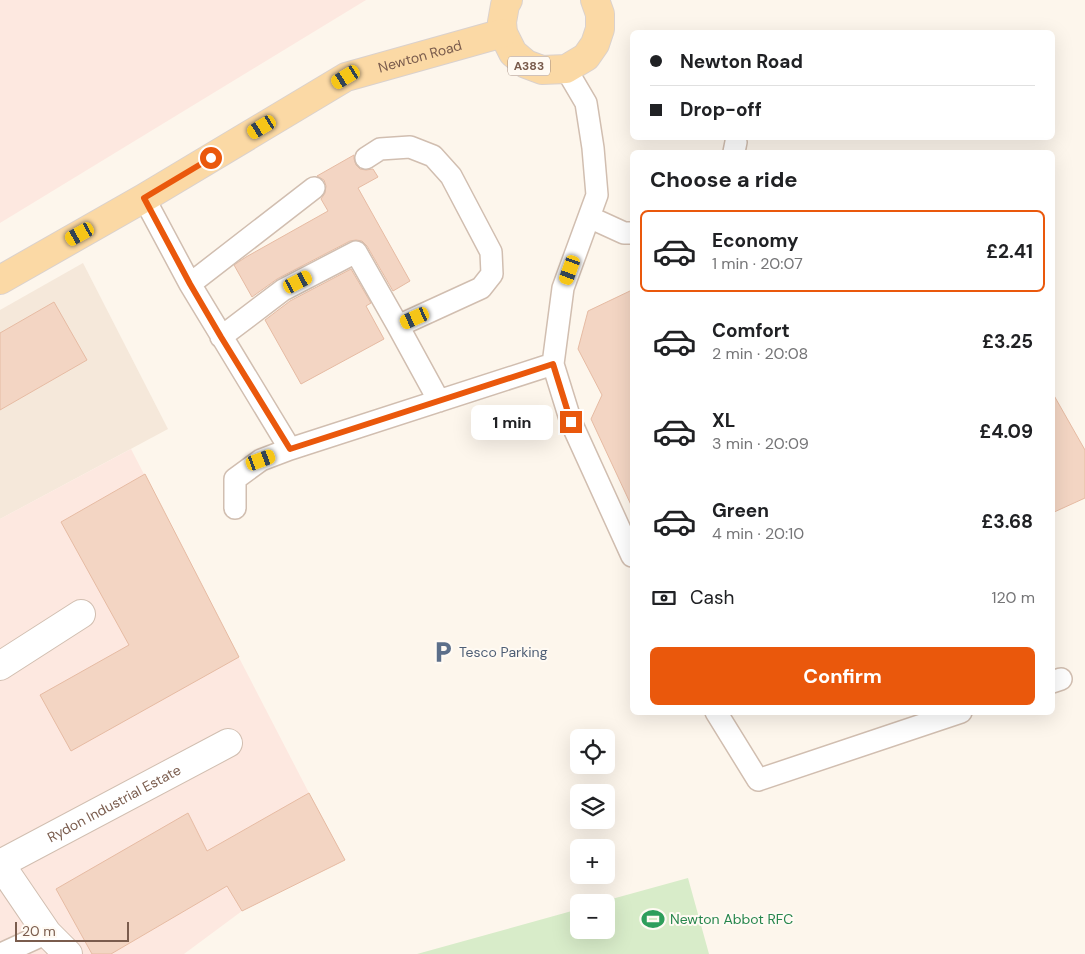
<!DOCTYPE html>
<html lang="en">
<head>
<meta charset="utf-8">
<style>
  body { margin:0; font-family:"DM Sans",sans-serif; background:#f2f2f2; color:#202124; height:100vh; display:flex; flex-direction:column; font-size:19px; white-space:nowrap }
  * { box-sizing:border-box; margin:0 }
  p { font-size:16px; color:#757577 }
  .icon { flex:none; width:28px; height:28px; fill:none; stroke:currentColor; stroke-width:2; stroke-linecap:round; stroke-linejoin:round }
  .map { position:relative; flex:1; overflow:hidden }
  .drawer { position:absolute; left:630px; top:150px; width:425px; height:565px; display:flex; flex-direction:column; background:#fff; border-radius:8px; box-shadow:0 5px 20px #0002 }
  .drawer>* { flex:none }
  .banner { position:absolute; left:630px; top:30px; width:425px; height:110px; border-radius:8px; box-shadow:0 5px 20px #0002; display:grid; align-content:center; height:110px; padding:0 20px; background:#fff }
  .tools { position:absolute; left:570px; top:729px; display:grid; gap:10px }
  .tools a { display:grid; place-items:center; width:45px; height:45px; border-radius:8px; background:#fff; box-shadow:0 5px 20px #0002; font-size:25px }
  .scale { position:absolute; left:15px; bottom:12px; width:114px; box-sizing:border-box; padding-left:5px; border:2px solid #7a5c4d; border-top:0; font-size:14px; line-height:18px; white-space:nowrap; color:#7a5c4d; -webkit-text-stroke:4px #fffaf3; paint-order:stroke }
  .end { position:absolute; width:22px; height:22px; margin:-11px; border:6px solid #ea580c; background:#fff; box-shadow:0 0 0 2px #fff }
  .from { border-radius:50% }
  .bubble { position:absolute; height:35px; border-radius:8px; background:#fff; box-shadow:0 5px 20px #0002; font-size:16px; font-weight:700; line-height:35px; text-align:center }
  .car { position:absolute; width:15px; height:30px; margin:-15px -8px; border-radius:6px; box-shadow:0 0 4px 1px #0007; background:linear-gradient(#f5c518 24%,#345 0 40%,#f5c518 0 76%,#345 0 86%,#f5c518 0) }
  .banner b { display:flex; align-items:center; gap:18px; height:48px; font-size:19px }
  .banner b+b { border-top:1px solid #e0e0e0 }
  .banner i { width:12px; height:12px; background:#202124 }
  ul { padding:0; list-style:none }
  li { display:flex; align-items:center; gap:15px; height:82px; margin:0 10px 8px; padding:0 10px; border:2px solid transparent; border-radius:8px }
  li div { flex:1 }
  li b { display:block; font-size:19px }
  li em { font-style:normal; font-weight:700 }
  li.current { border-color:#ea580c }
  li>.icon { width:45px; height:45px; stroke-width:1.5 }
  h2 { padding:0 20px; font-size:22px; line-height:60px }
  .pay { display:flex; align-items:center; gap:12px; height:55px; padding:0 20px; font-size:19px }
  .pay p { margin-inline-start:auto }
  .action { display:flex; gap:10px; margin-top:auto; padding:10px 20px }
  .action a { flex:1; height:58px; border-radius:8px; background:#ea580c; color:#fff; font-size:20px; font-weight:700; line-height:58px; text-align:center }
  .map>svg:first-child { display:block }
  .residential { fill:#f5e8da }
  .commercial { fill:#fde8e0 }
  .green { fill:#d8ecc9 }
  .building { fill:#f3d5c3; stroke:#e6bba3 }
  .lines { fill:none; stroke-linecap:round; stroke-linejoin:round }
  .lane-casing { stroke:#d1beb0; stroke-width:24 }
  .street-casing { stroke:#d1beb0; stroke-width:30 }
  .primary-casing { stroke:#dad1cd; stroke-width:30 }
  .lane { stroke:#fff; stroke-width:21 }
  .street { stroke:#fff; stroke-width:28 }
  .primary { stroke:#fbd9a5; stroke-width:28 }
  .route { stroke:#ea580c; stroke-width:6 }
  .labels { text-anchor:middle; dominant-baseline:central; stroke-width:4; stroke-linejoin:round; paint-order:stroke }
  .shield { fill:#fffaf3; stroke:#a28b7f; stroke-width:1 }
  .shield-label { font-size:12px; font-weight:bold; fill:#7a5c4d }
  .street-label { font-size:14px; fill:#7a5c4d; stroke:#fffaf3 }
  .service-label { font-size:14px; fill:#4e5e75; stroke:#fffaf3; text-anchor:start }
  .leisure-label { font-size:14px; fill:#27864d; stroke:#fffaf3; text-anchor:start }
</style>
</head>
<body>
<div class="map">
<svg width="1085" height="954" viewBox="0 0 1085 954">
  <rect width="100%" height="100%" fill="#fdf6ec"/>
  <path class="residential" d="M83,263L168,429L0,519V310Z"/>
  <path class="commercial" d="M0,0H366L0,223Z
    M131,449L309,793L345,860L242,911L184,954H0V519Z"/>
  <path class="green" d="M688,878L709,954H417L579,909V930H606V902H601Z"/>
  <path class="building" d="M354,155V159L356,165L360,169L366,170L373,169L378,177L358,188L410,281L393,291L367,246L362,241L356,240L350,241L277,279L252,297L234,265L246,257L328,211L321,199L325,193L326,186L324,180L317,176Z
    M351,269L371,303L366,306L384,339L301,384L265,320L290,301Z
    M632,290V507L591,419L602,395L578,349L588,311Z
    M54,302L87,360L0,410V333Z
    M1052,392L1085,450V498L1052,513Z
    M145,474L239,657L71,751L40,695L129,645L61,522Z
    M309,793L345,860L242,911L227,886L111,954H92L56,889L188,813L207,851Z"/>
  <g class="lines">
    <defs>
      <path id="lane" d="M566,69L586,103L593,148L597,195L563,288L553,364L571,422L632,556
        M734,152L736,142
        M366,158L380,149L410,147L433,156L451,176L491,252L492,274L481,288L398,326
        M144,198L190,284L290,449L261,460L235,479V508
        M589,217L624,233H632
        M190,284L314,188
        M221,337L283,290L356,252L398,326L439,401
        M290,449L553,364
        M1052,682L1061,679
        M716,712L758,780L961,712
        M1,954L47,933"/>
      <g id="street">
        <path d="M0,666L81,614"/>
        <path id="s1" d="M0,864L228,743"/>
        <path d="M0,864L47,933L68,954"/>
      </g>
      <g id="primary">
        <path d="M508,0L505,5L502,22L503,33L513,53L526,64L542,70L566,69L586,57L595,44L600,29V14L595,0"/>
        <path id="s2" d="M0,280L144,198L346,77L503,33"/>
      </g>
    </defs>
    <use href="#lane" class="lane-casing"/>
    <use href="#street" class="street-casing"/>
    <use href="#primary" class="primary-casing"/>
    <use href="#lane" class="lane"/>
    <use href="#street" class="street"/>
    <use href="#primary" class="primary"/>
  </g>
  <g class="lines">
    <path class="route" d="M211,158L144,198L190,284L221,337L290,449L553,364L571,422"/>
  </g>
  <defs>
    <symbol id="parking-bare" viewBox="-9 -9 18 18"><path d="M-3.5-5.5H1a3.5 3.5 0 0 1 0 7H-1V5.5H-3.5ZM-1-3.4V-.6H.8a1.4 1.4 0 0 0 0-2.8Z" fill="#5c6f8a" stroke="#fffaf3" stroke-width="2.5" paint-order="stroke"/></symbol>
    <symbol id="stadium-bare" viewBox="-9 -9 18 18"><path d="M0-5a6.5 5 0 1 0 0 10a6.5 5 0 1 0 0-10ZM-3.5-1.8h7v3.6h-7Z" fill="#2e9e5b" stroke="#fffaf3" stroke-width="2.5" paint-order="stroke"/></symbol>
  </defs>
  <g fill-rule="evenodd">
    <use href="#parking-bare" x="427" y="636" width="32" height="32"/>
    <use href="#stadium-bare" x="637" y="903" width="32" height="32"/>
  </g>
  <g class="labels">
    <rect class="shield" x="508" y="56.5" width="42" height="19" rx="4"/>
    <g class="shield-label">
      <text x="529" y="66">A383</text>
    </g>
    <g class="street-label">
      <text stroke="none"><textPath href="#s2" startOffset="478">Newton Road</textPath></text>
      <text stroke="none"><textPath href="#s1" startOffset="129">Rydon Industrial Estate</textPath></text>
    </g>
    <g class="service-label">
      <text x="459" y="652">Tesco Parking</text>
    </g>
    <g class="leisure-label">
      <text x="670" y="919">Newton Abbot RFC</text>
    </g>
  </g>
</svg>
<div class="tools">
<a><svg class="icon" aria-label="locate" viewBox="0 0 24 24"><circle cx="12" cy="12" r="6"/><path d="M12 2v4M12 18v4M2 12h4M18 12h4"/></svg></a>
<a><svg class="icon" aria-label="layers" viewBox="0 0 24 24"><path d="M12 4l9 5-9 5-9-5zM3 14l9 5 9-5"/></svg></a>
<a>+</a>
<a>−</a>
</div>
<div class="scale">20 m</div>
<i class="end from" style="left:211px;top:158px"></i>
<i class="end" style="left:571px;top:422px"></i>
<div class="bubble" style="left:471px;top:405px;width:82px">1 min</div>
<i class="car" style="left:346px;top:77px;rotate:239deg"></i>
<i class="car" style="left:262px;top:127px;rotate:239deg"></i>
<i class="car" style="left:80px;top:234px;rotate:241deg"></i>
<i class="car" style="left:570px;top:270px;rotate:200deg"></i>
<i class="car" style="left:298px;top:282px;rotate:63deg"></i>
<i class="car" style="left:415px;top:318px;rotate:246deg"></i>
<i class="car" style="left:261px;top:460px;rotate:70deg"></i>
<div class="banner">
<b><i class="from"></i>Newton Road</b>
<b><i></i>Drop-off</b>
</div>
<section class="drawer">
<h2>Choose a ride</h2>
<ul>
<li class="current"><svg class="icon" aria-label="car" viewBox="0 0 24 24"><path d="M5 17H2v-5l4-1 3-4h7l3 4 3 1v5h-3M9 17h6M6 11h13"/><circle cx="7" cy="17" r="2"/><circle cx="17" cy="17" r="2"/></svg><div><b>Economy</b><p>1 min · 20:07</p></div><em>£2.41</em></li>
<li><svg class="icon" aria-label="car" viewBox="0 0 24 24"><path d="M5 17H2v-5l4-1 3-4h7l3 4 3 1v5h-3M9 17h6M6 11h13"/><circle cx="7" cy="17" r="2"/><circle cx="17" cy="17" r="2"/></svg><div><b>Comfort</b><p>2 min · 20:08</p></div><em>£3.25</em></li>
<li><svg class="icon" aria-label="car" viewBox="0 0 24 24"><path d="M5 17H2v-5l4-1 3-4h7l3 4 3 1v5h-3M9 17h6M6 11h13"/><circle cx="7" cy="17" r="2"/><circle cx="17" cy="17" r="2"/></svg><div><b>XL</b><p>3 min · 20:09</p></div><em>£4.09</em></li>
<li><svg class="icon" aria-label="car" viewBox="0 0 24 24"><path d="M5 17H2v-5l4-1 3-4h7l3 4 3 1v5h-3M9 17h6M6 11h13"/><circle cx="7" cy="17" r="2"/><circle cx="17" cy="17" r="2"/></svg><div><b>Green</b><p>4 min · 20:10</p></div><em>£3.68</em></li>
</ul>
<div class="pay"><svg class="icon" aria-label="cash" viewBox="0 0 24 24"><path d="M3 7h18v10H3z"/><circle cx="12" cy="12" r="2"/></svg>Cash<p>120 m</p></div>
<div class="action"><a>Confirm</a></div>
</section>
</div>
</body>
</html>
